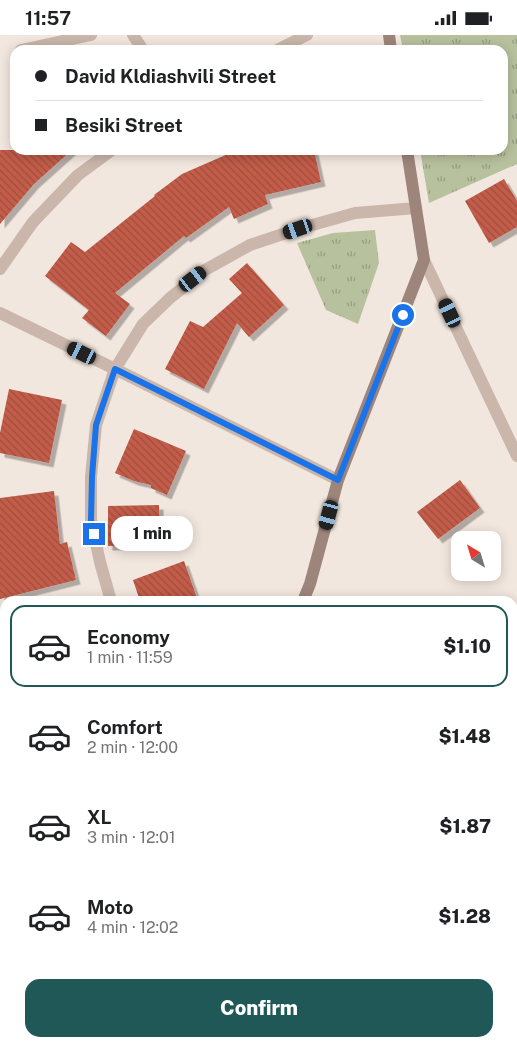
<!DOCTYPE html>
<html lang="en">
<head>
<meta charset="utf-8">
<style>
  body { margin:0; font-family:"Public Sans",sans-serif; background:#f2f2f2; color:#202124; height:100vh; display:flex; flex-direction:column; font-size:19px; white-space:nowrap }
  * { box-sizing:border-box; margin:0 }
  p { font-size:16px; color:#757577 }
  .icon { flex:none; width:28px; height:28px; fill:none; stroke:currentColor; stroke-width:2; stroke-linecap:round; stroke-linejoin:round }
  .map { position:relative; flex:1; overflow:hidden }
  .panel { position:absolute; left:0px; top:561px; width:518px; height:451px; display:flex; flex-direction:column; background:#fff; border-radius:15px 15px 0 0; box-shadow:0 2px 12px #0003 }
  .panel>* { flex:none }
  .guide { position:absolute; left:10px; top:10px; width:498px; height:110px; border-radius:15px; box-shadow:0 2px 12px #0003; display:grid; align-content:center; height:110px; padding:0 25px; background:#fff }
  .needle { width:32px; rotate:322deg }
  .fabs { position:absolute; left:451px; top:496px; display:grid; gap:10px }
  .fabs a { display:grid; place-items:center; width:50px; height:50px; border-radius:10px; background:#fff; box-shadow:0 2px 12px #0003; font-size:25px }
  .end { position:absolute; width:22px; height:22px; margin:-11px; border:6px solid #1a73e8; background:#fff; box-shadow:0 0 0 2px #fff }
  .from { border-radius:50% }
  .bubble { position:absolute; height:35px; border-radius:15px; background:#fff; box-shadow:0 2px 12px #0003; font-size:16px; font-weight:800; line-height:35px; text-align:center }
  .car { position:absolute; width:15px; height:30px; margin:-15px -8px; border-radius:6px; box-shadow:0 0 4px 1px #0007; background:linear-gradient(#222 24%,#8ab4d8 0 40%,#222 0 76%,#8ab4d8 0 86%,#222 0) }
  .guide b { display:flex; align-items:center; gap:18px; height:48px; font-size:19px }
  .guide b+b { border-top:1px solid #e0e0e0 }
  .guide i { width:12px; height:12px; background:#202124 }
  ul { padding:9px 0 0; list-style:none }
  li { display:flex; align-items:center; gap:15px; height:82px; margin:0 10px 8px; padding:0 15px; border:2px solid transparent; border-radius:15px }
  li div { flex:1 }
  li b { display:block; font-size:19px }
  li em { font-style:normal; font-weight:800 }
  li.active { border-color:#1f5857 }
  li>.icon { width:45px; height:45px; stroke-width:1.5 }
  .action { display:flex; gap:10px; margin-top:auto; padding:10px 25px }
  .action a { flex:1; height:58px; border-radius:15px; background:#1f5857; color:#fff; font-size:20px; font-weight:800; line-height:58px; text-align:center }
  .status { display:flex; justify-content:space-between; align-items:center; height:35px; padding:0 25px; background:#fff; direction:ltr }
  .status svg { height:14px; fill:currentColor }
  .map>svg:first-child { display:block }
  .grass { fill:url(#grass-tufts) }
  .building { fill:url(#building-back-hatch); filter:url(#shadow) }
  .lines { fill:none; stroke-linecap:round; stroke-linejoin:round }
  .service { stroke:#cab6aa; stroke-width:12 }
  .minor { stroke:#cab6aa; stroke-width:12 }
  .tertiary { stroke:#cab6aa; stroke-width:12 }
  .secondary { stroke:#9e857b; stroke-width:12 }
  .route { stroke:#1a73e8; stroke-width:6 }
</style>
</head>
<body>
<div class="status"><b>11:57</b><svg viewBox="0 0 49 12"><path d="M0 12V9h3v3zM5 12V6h3v6zM10 12V3h3v9zM15 12V0h3v12zM26 1h20v11H26zM47 4h2v5h-2z"/></svg></div>
<div class="map">
<svg width="517" height="1012" viewBox="0 0 517 1012">
  <defs>
    <pattern id="grass-tufts" width="24" height="20" patternUnits="userSpaceOnUse" patternTransform="scale(1.25)"><rect width="24" height="20" fill="#b8c19e"/><path d="M3 7l-1-3M5 7V3M7 7l1-3M15 17l-1-3M17 17v-4M19 17l1-3" fill="none" stroke="#969d81"/></pattern>
    <pattern id="building-back-hatch" width="6" height="6" patternUnits="userSpaceOnUse" patternTransform="scale(1.25)"><rect width="6" height="6" fill="#c35d4a"/><path d="M-1 5l2 2M0 0l6 6M5-1l2 2" fill="none" stroke="#9f4d3e"/></pattern>
    <filter id="shadow"><feDropShadow dx="4.5" dy="4.5" stdDeviation="0" flood-color="#0004"/></filter>
  </defs>
  <rect width="100%" height="100%" fill="#f2e7de"/>
  <path class="grass" d="M400,0H517V129L429,168L420,115H502V15H403Z
    M375,195L379,228L358,289L326,275L297,208L333,198Z
    M512,731L517,732V874L513,875Z"/>
  <path class="building" d="M0,115H72L34,149L0,189Z
    M237,115H314L321,147L265,160L268,169L234,184L229,172L186,203L184,201L115,258L130,269L106,301L82,283L89,275L45,241L71,207L85,217L155,161L154,160L182,139Z
    M504,144L517,166V192L489,208L465,166Z
    M247,228L284,270L249,302L237,288L204,354L165,334L190,286L203,292L242,258L229,244Z
    M9,354L62,365L49,428L0,418V398Z
    M134,394L186,416L167,460L151,453V450L134,446L115,438Z
    M460,445L480,473L438,504L417,477Z
    M54,456L60,509L67,507L76,545L0,564V463Z
    M159,470L160,510L108,511V471Z
    M184,526L198,566H140L133,545Z"/>
  <g class="lines">
    <path class="service" d="M133,0L143,15
      M21,15L91,0"/>
    <path class="minor" d="M277,15L307,0
      M0,234L33,187L78,140L112,115
      M0,278L115,334L338,445
      M111,566L100,527L91,485V442L96,390L115,334L143,289L170,263L205,235L250,210L298,194L355,178L416,173
      M0,683L5,690
      M512,979L517,980"/>
    <path class="tertiary" d="M424,225L517,421"/>
    <path class="secondary" d="M389,0L391,15
      M303,566L310,549L338,445L424,225L407,115
      M89,1012L91,1008"/>
  </g>
  <g class="lines">
    <path class="route" d="M94,499L91,485L92,442L96,390L115,334L338,445L403,280"/>
  </g>
</svg>
<div class="fabs">
<a><svg class="needle" viewBox="-14 -14 28 28"><path d="M0-13l5 13h-10z" fill="#e53935"/><path d="M0 13l5-13h-10z" fill="#757577"/></svg></a>
</div>
<i class="end from" style="left:403px;top:280px"></i>
<i class="end" style="left:94px;top:499px"></i>
<div class="bubble" style="left:111px;top:481px;width:82px">1 min</div>
<i class="car" style="left:298px;top:194px;rotate:251deg"></i>
<i class="car" style="left:193px;top:244px;rotate:52deg"></i>
<i class="car" style="left:450px;top:278px;rotate:335deg"></i>
<i class="car" style="left:82px;top:318px;rotate:296deg"></i>
<i class="car" style="left:329px;top:480px;rotate:195deg"></i>
<div class="guide">
<b><i class="from"></i>David Kldiashvili Street</b>
<b><i></i>Besiki Street</b>
</div>
<section class="panel">
<ul>
<li class="active"><svg class="icon" aria-label="car" viewBox="0 0 24 24"><path d="M5 17H2v-5l4-1 3-4h7l3 4 3 1v5h-3M9 17h6M6 11h13"/><circle cx="7" cy="17" r="2"/><circle cx="17" cy="17" r="2"/></svg><div><b>Economy</b><p>1 min · 11:59</p></div><em>$1.10</em></li>
<li><svg class="icon" aria-label="car" viewBox="0 0 24 24"><path d="M5 17H2v-5l4-1 3-4h7l3 4 3 1v5h-3M9 17h6M6 11h13"/><circle cx="7" cy="17" r="2"/><circle cx="17" cy="17" r="2"/></svg><div><b>Comfort</b><p>2 min · 12:00</p></div><em>$1.48</em></li>
<li><svg class="icon" aria-label="car" viewBox="0 0 24 24"><path d="M5 17H2v-5l4-1 3-4h7l3 4 3 1v5h-3M9 17h6M6 11h13"/><circle cx="7" cy="17" r="2"/><circle cx="17" cy="17" r="2"/></svg><div><b>XL</b><p>3 min · 12:01</p></div><em>$1.87</em></li>
<li><svg class="icon" aria-label="car" viewBox="0 0 24 24"><path d="M5 17H2v-5l4-1 3-4h7l3 4 3 1v5h-3M9 17h6M6 11h13"/><circle cx="7" cy="17" r="2"/><circle cx="17" cy="17" r="2"/></svg><div><b>Moto</b><p>4 min · 12:02</p></div><em>$1.28</em></li>
</ul>
<div class="action"><a>Confirm</a></div>
</section>
</div>
</body>
</html>
